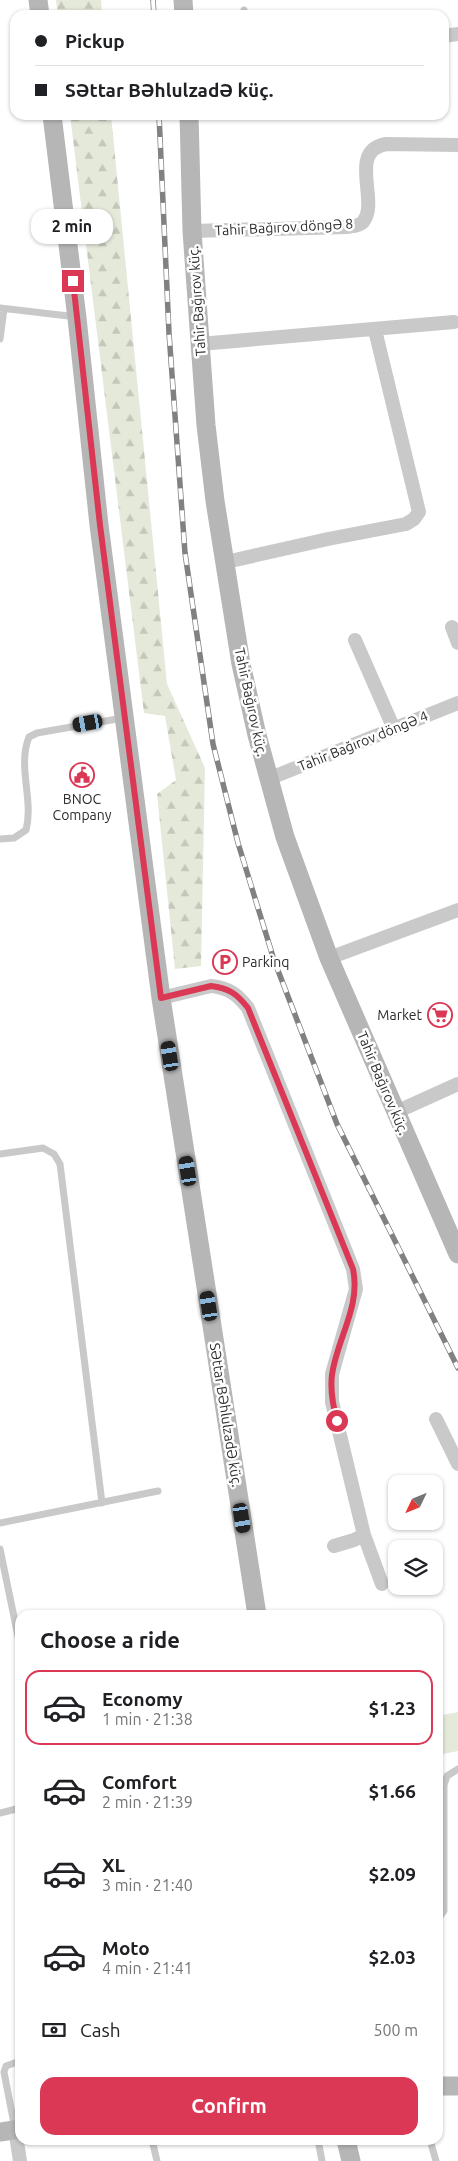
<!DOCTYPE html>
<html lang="en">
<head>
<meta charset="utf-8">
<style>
  body { margin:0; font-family:Ubuntu,sans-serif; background:#f6f6f6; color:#202124; height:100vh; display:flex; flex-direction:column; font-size:19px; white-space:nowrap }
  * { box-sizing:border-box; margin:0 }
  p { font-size:16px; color:#757577 }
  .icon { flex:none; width:28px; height:28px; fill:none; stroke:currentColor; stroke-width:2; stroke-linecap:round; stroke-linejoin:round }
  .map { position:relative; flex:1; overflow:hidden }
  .drawer { position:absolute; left:15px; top:1610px; width:428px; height:535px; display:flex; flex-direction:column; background:#fff; border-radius:15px; box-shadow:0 1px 4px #0004 }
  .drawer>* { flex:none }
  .guide { position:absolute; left:10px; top:10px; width:439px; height:110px; border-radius:15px; box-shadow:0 1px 4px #0004; display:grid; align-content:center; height:110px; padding:0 25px; background:#fff }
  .needle { width:32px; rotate:227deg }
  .controls { position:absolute; left:388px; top:1475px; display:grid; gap:10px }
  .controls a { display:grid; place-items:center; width:55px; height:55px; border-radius:10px; background:#fff; box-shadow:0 1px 4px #0004; font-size:25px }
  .end { position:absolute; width:22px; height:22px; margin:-11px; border:6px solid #da3855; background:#fff; box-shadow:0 0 0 2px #fff }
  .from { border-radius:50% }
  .bubble { position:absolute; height:35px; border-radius:15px; background:#fff; box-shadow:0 1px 4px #0004; font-size:16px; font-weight:600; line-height:35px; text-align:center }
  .car { position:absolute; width:15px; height:30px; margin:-15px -8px; border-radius:6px; box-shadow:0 0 4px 1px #0007; background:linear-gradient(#222 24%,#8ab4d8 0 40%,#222 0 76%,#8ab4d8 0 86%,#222 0) }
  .guide b { display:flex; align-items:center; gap:18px; height:48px; font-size:19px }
  .guide b+b { border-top:1px solid #e0e0e0 }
  .guide i { width:12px; height:12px; background:#202124 }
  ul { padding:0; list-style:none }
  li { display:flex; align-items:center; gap:15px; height:75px; margin:0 10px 8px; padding:0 15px; border:2px solid transparent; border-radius:15px }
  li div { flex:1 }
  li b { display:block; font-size:19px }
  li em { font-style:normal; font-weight:600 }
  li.current { border-color:#da3855 }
  li>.icon { width:45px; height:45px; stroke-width:1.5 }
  h2 { padding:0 25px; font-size:22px; line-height:60px }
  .pay { display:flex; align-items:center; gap:12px; height:55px; padding:0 25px; font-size:19px }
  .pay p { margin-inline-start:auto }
  .cta { display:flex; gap:10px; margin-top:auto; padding:10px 25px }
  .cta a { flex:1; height:58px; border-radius:15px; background:#da3855; color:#fff; font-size:20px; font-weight:600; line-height:58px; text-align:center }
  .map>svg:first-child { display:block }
  .forest { fill:url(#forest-firs) }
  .park { fill:#e4e9da }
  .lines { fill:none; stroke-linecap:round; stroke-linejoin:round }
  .lane { stroke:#c9c9c9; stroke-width:7 }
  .street { stroke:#c9c9c9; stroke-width:14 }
  .secondary { stroke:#b6b6b6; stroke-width:19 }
  .rail-casing { stroke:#818181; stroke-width:5.5 }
  .rail { stroke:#fff; stroke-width:4; stroke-dasharray:11; stroke-linecap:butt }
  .route { stroke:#da3855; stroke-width:6 }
  .labels { text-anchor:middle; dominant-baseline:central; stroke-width:5; stroke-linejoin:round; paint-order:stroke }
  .street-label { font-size:14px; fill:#2c2c2c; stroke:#fff }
  .poi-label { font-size:14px; fill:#2c2c2c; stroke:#fff }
</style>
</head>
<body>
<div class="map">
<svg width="458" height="2161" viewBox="0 0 458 2161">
  <defs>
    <pattern id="forest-firs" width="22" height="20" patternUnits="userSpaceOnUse" patternTransform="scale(1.25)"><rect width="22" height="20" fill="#e4e9da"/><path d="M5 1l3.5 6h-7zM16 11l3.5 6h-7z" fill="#c4c8bb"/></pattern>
  </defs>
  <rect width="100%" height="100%" fill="#fff"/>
  <path class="forest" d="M56,0H101L102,15H58Z
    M70,115H111L167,684L205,768L201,966L175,969L157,794L176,780L165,716L144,713Z"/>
  <path class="park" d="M458,1712V1751L438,1755V1716Z"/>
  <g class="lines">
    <path class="lane" d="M244,10V15
      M0,308L77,317
      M0,339L4,309
      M0,839L14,838L26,830C34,800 17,766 29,737L37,733L123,718
      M0,1154L43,1148L54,1154L60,1164L102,1503
      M0,1523L158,1491
      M0,1549L20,1646
      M0,1813L20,1808
      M438,1919L444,1911V1785L447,1776L458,1769
      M15,2129L4,2072L6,2066L20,2061
      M152,2140L157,2161
      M318,2140L322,2161
      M430,2140L436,2161"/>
    <path class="street" d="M444,36L458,34
      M192,231L348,227C353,226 359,226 363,222C380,202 347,151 386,144L458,145
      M200,344L454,322
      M226,562L328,539L406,524L414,519L419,512L375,330
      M452,627L458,643
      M355,640L394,729
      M268,779L458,703
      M329,958L458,910
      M161,998L211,986C229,988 237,994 248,1008L353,1269L356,1289L332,1374V1402L364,1535L382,1584
      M396,1112L458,1084
      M436,1419L458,1464
      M334,1546L354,1540L364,1535
      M15,2129L20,2161"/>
    <path class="secondary" d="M38,0L40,15
      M183,0L184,15
      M52,115L77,318L99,525L161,998L257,1615
      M189,115L192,231L206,425L215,501L241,664L257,735L285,837L329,958L458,1254
      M438,2086H458
      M0,2132L20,2129
      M346,2140L351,2161"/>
    <defs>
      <path id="rail" d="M153,0L154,15
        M159,115L169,333L185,553L213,744L238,843L274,960L337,1124L458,1368"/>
    </defs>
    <use href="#rail" class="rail-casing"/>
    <use href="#rail" class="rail"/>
  </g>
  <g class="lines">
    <path class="route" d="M73,281L100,525L161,998L211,986C229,988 237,994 248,1008L353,1269C361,1307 337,1338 332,1375C330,1390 333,1406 337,1421"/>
  </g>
  <defs>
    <symbol id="civic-ring" viewBox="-11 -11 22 22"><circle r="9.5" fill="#fff" stroke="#da3855" stroke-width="1.5"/><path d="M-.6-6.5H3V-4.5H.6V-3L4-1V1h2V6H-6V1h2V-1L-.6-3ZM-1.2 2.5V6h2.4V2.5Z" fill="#da3855"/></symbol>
    <symbol id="parking-ring" viewBox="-11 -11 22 22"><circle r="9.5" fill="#fff" stroke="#da3855" stroke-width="1.5"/><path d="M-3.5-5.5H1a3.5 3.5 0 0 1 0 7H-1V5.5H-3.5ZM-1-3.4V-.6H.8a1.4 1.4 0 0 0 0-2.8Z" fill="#da3855"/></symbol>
    <symbol id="supermarket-ring" viewBox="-11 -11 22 22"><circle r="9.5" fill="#fff" stroke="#da3855" stroke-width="1.5"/><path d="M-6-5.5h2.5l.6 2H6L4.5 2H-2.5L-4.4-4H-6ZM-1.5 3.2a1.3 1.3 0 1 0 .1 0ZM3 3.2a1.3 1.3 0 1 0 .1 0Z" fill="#da3855"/></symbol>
  </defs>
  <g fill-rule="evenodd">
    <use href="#civic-ring" x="68" y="761" width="28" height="28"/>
    <use href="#parking-ring" x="211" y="948" width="28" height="28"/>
    <use href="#supermarket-ring" x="426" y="1001" width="28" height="28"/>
  </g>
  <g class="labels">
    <g class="street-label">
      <text transform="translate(284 227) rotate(-3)">Tahir Bağırov döngə 8</text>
      <text transform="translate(197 301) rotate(-94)">Tahir Bağırov küç.</text>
      <text transform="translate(251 702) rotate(78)">Tahir Bağırov küç.</text>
      <text transform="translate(363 741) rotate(-22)">Tahir Bağırov döngə 4</text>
      <text transform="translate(383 1083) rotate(67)">Tahir Bağırov küç.</text>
      <text transform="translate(226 1415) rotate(81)">Səttar Bəhlulzadə küç.</text>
    </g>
    <g class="poi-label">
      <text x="82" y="799">BNOC<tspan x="82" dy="16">Company</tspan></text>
      <text x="242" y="962" text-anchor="start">Parkinq</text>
      <text x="422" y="1015" text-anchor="end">Market</text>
    </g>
  </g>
</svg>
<div class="controls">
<a><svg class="needle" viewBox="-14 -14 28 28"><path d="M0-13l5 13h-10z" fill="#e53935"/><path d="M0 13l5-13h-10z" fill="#757577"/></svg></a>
<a><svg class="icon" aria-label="layers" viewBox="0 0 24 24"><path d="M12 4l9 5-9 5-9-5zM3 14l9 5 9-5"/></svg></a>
</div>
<i class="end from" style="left:337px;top:1421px"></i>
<i class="end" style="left:73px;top:281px"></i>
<div class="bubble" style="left:31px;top:209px;width:82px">2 min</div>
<i class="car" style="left:88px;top:723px;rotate:260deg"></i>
<i class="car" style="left:170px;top:1056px;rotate:351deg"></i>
<i class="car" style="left:188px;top:1171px;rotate:351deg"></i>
<i class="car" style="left:209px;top:1306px;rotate:351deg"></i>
<i class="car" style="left:242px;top:1518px;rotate:171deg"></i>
<div class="guide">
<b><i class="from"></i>Pickup</b>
<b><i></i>Səttar Bəhlulzadə küç.</b>
</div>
<section class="drawer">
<h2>Choose a ride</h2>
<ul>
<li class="current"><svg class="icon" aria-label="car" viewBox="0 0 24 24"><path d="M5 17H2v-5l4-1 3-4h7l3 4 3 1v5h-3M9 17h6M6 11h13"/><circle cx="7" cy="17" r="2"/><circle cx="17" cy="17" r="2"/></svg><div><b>Economy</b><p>1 min · 21:38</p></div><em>$1.23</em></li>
<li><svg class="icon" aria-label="car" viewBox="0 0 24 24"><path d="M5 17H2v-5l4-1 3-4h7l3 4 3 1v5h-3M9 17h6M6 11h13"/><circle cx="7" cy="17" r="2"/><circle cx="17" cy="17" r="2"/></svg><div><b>Comfort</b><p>2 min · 21:39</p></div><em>$1.66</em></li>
<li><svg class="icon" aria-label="car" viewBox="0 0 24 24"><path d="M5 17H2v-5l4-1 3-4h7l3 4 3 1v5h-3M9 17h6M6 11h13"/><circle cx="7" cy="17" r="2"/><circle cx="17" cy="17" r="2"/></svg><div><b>XL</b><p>3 min · 21:40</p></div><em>$2.09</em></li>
<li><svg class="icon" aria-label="car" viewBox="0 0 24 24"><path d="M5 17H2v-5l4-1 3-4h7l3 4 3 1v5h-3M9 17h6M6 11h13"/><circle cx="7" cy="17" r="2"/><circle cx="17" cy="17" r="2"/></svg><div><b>Moto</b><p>4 min · 21:41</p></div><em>$2.03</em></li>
</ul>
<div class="pay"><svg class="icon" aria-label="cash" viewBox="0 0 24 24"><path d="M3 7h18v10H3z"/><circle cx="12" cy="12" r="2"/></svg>Cash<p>500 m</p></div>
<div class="cta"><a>Confirm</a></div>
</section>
</div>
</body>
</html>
